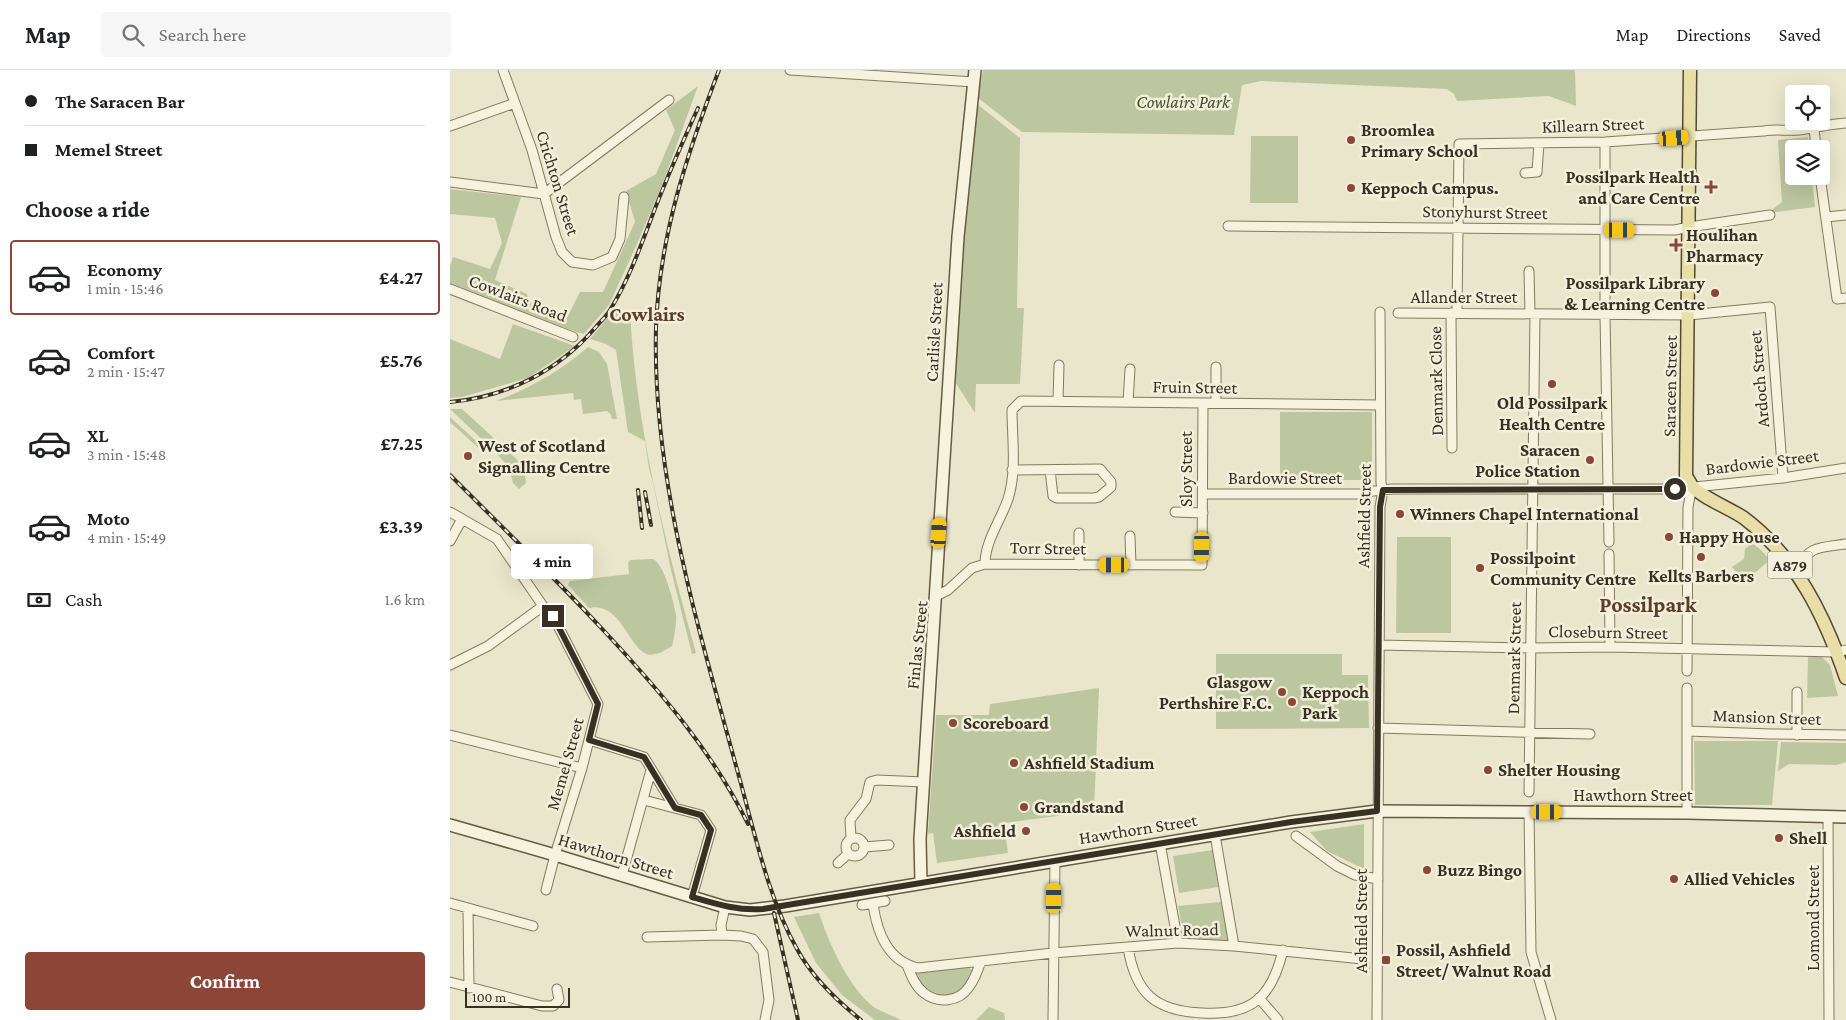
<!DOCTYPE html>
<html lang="en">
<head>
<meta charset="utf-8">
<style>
  body { margin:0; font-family:"Crimson Pro",serif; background:#f6f6f6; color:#202124; height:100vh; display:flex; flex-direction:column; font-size:19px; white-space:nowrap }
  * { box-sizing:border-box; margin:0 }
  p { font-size:16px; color:#757577 }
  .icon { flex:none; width:28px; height:28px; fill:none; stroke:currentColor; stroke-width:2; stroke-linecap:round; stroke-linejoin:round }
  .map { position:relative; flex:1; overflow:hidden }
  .side { display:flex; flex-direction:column; background:#fff; width:450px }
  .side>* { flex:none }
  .guide { display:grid; align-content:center; height:110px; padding:0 25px; background:#fff }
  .fabs { position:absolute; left:1335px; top:15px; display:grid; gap:10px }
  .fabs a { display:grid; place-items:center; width:45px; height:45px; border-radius:5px; background:#fff; box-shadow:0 5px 20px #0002; font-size:25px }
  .scale { position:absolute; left:15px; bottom:12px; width:105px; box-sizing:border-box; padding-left:5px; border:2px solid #383023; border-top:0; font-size:14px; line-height:18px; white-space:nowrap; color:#383023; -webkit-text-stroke:4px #f2efda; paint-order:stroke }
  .end { position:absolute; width:22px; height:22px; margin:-11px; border:6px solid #383023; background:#fff; box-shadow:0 0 0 2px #fff }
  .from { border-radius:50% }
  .bubble { position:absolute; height:35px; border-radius:5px; background:#fff; box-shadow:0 5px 20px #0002; font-size:16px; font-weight:700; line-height:35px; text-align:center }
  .car { position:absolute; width:15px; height:30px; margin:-15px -8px; border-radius:6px; box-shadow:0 0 4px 1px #0007; background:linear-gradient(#f5c518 24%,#345 0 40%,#f5c518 0 76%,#345 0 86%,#f5c518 0) }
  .guide b { display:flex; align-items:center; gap:18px; height:48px; font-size:19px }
  .guide b+b { border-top:1px solid #e0e0e0 }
  .guide i { width:12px; height:12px; background:#202124 }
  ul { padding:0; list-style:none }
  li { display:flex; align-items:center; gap:15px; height:75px; margin:0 10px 8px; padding:0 15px; border:2px solid transparent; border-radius:5px }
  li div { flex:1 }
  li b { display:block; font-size:19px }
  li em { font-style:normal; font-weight:700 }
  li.current { border-color:#8d4538 }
  li>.icon { width:45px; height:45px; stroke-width:1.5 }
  h2 { padding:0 25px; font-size:22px; line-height:60px }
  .pay { display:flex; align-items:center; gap:12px; height:55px; padding:0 25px; font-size:19px }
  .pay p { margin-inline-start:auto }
  .action { display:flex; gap:10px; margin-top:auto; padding:10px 25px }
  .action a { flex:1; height:58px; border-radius:5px; background:#8d4538; color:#fff; font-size:20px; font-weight:700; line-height:58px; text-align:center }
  header { display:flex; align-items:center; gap:30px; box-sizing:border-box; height:70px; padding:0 25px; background:#fff; border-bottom:1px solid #e0e0e0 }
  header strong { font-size:24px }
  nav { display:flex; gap:28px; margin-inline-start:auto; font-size:18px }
  .search { width:350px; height:45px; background:#f6f6f6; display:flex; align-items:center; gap:12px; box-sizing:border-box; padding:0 18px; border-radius:5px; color:#757577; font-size:19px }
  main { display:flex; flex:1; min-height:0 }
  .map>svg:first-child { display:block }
  .green { fill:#bcc7a0 }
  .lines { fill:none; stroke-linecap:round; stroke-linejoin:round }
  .street-casing { stroke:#857a61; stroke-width:11 }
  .secondary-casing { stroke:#675b44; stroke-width:14 }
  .primary-casing { stroke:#544834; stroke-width:15 }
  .street { stroke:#f6f2dd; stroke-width:9 }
  .secondary { stroke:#f6f2dd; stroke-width:11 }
  .primary { stroke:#e8dea8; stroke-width:12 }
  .rail-casing { stroke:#383023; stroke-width:4 }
  .rail { stroke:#f2efda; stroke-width:2; stroke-dasharray:5.5; stroke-linecap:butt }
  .route { stroke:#383023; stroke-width:6 }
  .poi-dot { fill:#8d4538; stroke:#f2efda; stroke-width:2 }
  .labels { text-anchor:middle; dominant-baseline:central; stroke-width:5; stroke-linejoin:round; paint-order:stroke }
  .shield { fill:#f2efda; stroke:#70695a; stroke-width:1 }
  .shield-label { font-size:16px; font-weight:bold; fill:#383023 }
  .park-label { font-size:18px; font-style:italic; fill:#42522b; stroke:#f2efda }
  .street-label { font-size:18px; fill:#383023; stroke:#f2efda }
  .poi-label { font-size:18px; font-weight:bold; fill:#383023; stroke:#f2efda; text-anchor:start }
  .quarter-label { font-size:20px; font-weight:bold; fill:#5f3c27; stroke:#f2efda }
  .district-label { font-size:22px; font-weight:bold; fill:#5f3c27; stroke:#f2efda }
</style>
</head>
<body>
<header>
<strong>Map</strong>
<div class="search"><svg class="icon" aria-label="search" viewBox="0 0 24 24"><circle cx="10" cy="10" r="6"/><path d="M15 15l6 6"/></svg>Search here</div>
<nav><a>Map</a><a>Directions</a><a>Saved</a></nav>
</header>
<main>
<section class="side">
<div class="guide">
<b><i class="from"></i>The Saracen Bar</b>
<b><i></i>Memel Street</b>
</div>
<h2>Choose a ride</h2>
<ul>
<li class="current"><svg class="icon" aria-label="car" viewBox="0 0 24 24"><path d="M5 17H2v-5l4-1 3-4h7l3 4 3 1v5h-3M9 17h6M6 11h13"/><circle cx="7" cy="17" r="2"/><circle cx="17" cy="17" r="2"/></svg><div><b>Economy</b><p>1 min · 15:46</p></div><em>£4.27</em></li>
<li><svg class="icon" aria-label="car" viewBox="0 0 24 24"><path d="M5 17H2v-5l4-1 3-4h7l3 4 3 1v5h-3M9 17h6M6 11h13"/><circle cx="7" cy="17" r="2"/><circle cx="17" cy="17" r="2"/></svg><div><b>Comfort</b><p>2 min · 15:47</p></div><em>£5.76</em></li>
<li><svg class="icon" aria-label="car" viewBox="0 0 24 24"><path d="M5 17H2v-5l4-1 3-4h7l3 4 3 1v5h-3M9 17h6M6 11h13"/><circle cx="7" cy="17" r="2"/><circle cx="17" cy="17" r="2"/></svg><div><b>XL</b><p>3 min · 15:48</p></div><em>£7.25</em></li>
<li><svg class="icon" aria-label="car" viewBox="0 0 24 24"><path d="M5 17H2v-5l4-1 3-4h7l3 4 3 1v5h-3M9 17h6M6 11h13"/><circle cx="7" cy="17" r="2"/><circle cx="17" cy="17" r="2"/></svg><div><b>Moto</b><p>4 min · 15:49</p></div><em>£3.39</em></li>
</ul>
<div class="pay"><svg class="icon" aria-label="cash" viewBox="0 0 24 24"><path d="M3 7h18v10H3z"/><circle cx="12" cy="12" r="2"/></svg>Cash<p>1.6 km</p></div>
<div class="action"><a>Confirm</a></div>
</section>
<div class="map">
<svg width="1396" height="950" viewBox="0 0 1396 950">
  <rect width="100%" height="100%" fill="#eae6cb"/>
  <path class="green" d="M533,0H1125L1126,36L1099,26L1007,31L1004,24L997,19L811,11L792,15L784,65L572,62L528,28Z
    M248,16L214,110L187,174L159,235L134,264L126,262L0,215V197L3,187L40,199L52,173L45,148L0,144V119L71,127L45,210L77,224L80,233L118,246L130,222H153L185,152L176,121L206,104L225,60L216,40Z
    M522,30L570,68L567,238H574L570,314H526L525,343L500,304Z
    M801,66H848V133H800Z
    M1358,67L1359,79H1344V106H1362L1365,137L1318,143L1332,132L1328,70Z
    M164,240L180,242C186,357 215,472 246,583L242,584L221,500L203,413L199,399L195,371L178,362L166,280L156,274L140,269Z
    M63,254L125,276L78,308L12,327L0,328V269L50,289Z
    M138,277L149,282L157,294L167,349H162L161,345L157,341L133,344L131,329L124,330L123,323L46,331C81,318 110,301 138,277Z
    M0,339H12L47,371L41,378Z
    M830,342H922V410H830Z
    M0,347L37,381L35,384L0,352Z
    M51,375L74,396L76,413L69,419L63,413L59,397L45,382Z
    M947,467H1001V563H946Z
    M1302,473L1311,480L1320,490L1301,506L1290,507L1282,497L1294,489L1295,479Z
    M203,489C214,493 224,533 226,545C227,551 224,569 222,576L210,583L200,585C178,581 172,531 139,538L118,515L120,511L179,504L178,493L180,490Z
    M766,584H892V605H918L919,658L766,659Z
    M1358,587H1372L1380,595L1388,626L1357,628Z
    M649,618L644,741L554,753L558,783L487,793L483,763L478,764L486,645H539L540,634Z
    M1244,671H1328L1322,735H1245Z
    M1331,672L1396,673V692L1387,695L1339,694L1328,701Z
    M914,754V799L877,781L860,762Z
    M763,780L768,817L729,823L723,786Z
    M771,832L780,871L734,869L728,836Z
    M369,843C379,873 396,912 420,934C428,941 442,945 451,950H425L392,925L366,893L344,847Z
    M518,897L524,901C508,933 487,935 465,907L468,902Z
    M539,937L554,943L555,950H526Z"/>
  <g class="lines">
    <defs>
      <path id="street" d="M53,0L82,80L106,167L112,182L122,192L143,195L162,187L170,169L174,127
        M340,0L524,12
        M0,56L65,33
        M1364,58L1366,79
        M1155,72V244L1159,472
        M1075,103L1087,102L1089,73
        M1370,106L1387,229L1396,228
        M0,112L94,124L219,30
        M1376,147L1396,145
        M778,156L1225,160L1239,157L1320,145
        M1079,201L1080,244
        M0,219L123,267
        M948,243L1239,245L1320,237L1333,408
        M1001,243L1002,378
        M1007,243L1009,74L1155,72L1314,61C1326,59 1336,61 1349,60C1365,58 1380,54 1396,53
        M608,331L609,295
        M678,332L680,299
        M766,333V297
        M562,400L650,399L661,412V417L649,427L644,428H607L603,426L600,400
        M753,424H913L923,421L942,419H1225L1333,408L1396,398
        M0,442L47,469L93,536L103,546L148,634L132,698L105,785L96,820
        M725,442L753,443
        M680,466L681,495
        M0,471L12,449
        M1159,484L1160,577
        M535,494C535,471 551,450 558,429C567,401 562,368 562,340L571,331L930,335
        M629,495V463
        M1345,500C1361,475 1368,478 1396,474
        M486,526L498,520L522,498L535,494L752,495L753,333
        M929,575L1081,578L1160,577L1387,582L1396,580
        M0,595L38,576L93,536
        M1237,601L1238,437L1242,416
        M1237,618V743
        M928,658L1140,664
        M1237,661L1321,664L1396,665
        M0,665L132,698
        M1347,665V622
        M139,670L194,687L225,738
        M1079,722L1085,244
        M194,730L251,745L261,760L242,827
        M1079,742L1081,882L1101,950
        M1378,746L1379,950
        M765,765L784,876
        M846,766L887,796L905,805L928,809
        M396 777a9 9 0 1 1 18 0a9 9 0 1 1-18 0Z
        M401,768L400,750L416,729L420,712L427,710L474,712
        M710,773L728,873
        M414,777L439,775
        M388,793L398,784
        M172,805L201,700
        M0,833L83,856
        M423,834C427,862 437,891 468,898L603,883L728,873L784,876L913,889
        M412,835L435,831
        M18,838L19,918
        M272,865L271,855L275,837
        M197,867L272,865L291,866L303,869L313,882L319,930L315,950
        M678,877C685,923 705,941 752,943C802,946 822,927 833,880
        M913,880L914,898
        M457,895C461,905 465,916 474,923C488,934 509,932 519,917C525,909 528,900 531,891
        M0,912L92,936H103L109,930L107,919
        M809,928L828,950
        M603,950L605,791
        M927,950L930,437L933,420L931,413L930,242"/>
      <path id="secondary" d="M0,755L105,785L275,837L300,840L335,836L841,752L927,741L1237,743L1396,747
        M471,813L470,769L508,167L525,0"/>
      <path id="primary" d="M1240,0L1236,406C1238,409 1240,413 1242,416C1251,427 1281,439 1294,448C1347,488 1375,547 1396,608"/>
    </defs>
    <use href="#street" class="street-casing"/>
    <use href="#secondary" class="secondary-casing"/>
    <use href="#primary" class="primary-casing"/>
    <use href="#street" class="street"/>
    <use href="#secondary" class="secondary"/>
    <use href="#primary" class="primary"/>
    <defs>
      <path id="rail" d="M269,0C237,84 209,167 206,258C202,408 249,560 288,703C304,760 318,828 347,879C362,907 386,930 411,950
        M0,332C57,327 108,301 145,258C150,252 156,247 160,240C180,208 192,172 206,136C219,103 233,71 248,38
        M0,405C52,457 105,508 155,562C209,620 263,682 298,754
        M188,420L192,458
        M195,422L201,455
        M324,843L348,950"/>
    </defs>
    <use href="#rail" class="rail-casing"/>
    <use href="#rail" class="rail"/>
  </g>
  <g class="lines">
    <path class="route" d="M103,546L148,634L139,670L194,687L225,738L251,745L261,760L242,827C266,834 288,841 313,839L841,752L927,741L930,437L933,420L1225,419"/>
  </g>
  <g class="poi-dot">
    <circle cx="901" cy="70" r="5"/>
    <path d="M1258.5 109.5h5v5h5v5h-5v5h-5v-5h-5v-5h5z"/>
    <circle cx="901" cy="118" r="5"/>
    <path d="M1223.5 167.5h5v5h5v5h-5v5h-5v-5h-5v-5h5z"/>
    <circle cx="1265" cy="223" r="5"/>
    <circle cx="1102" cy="314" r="5"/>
    <circle cx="18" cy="386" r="5"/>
    <circle cx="1140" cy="390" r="5"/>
    <circle cx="950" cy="444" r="5"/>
    <circle cx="1219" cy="467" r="5"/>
    <circle cx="1251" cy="487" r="5"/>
    <circle cx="1030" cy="498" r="5"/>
    <circle cx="832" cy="622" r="5"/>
    <circle cx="842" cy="632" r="5"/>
    <circle cx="503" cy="653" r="5"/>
    <circle cx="564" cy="693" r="5"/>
    <circle cx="1038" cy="700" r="5"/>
    <circle cx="574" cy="737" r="5"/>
    <circle cx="576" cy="761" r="5"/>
    <circle cx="1329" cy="768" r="5"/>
    <circle cx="977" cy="800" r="5"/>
    <circle cx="1224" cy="809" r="5"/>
    <rect x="931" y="885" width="10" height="10" rx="2.5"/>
  </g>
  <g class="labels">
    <rect class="shield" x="1317.5" y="481.5" width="45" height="27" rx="4"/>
    <g class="shield-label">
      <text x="1340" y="495">A879</text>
    </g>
    <g class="park-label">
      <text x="733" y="32">Cowlairs Park</text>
    </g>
    <g class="street-label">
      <text transform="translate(1143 55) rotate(-2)">Killearn Street</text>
      <text transform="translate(108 113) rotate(73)">Crichton Street</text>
      <text transform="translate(1035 142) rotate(1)">Stonyhurst Street</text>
      <text x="1014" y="227">Allander Street</text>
      <text transform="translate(68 228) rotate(21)">Cowlairs Road</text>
      <text transform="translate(484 262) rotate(-87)">Carlisle Street</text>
      <text transform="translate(1309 309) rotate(-95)">Ardoch Street</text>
      <text transform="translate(986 311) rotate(-91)">Denmark Close</text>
      <text transform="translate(1220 316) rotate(-89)">Saracen Street</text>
      <text transform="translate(745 317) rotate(1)">Fruin Street</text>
      <text transform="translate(1312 392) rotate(-7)">Bardowie Street</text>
      <text transform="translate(736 399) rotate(-90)">Sloy Street</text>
      <text x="835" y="408">Bardowie Street</text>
      <text transform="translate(914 446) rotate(-89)">Ashfield Street</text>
      <text transform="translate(598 478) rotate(1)">Torr Street</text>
      <text transform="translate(1158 562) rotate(1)">Closeburn Street</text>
      <text transform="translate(467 575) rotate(-84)">Finlas Street</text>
      <text transform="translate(1064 588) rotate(-89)">Denmark Street</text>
      <text transform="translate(1317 647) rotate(2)">Mansion Street</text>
      <text transform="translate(115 694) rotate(-74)">Memel Street</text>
      <text x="1183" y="725">Hawthorn Street</text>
      <text transform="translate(688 759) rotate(-9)">Hawthorn Street</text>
      <text transform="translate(166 786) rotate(17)">Hawthorn Street</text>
      <text transform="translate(1363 848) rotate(-90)">Lomond Street</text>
      <text transform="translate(911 851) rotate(-90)">Ashfield Street</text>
      <text transform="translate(722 860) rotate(-1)">Walnut Road</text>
    </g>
    <g class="poi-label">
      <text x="911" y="60">Broomlea<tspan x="911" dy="21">Primary School</tspan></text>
      <text x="1250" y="107" text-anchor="end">Possilpark Health<tspan x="1250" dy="21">and Care Centre</tspan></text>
      <text x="911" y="118">Keppoch Campus.</text>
      <text x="1236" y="165">Houlihan<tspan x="1236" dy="21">Pharmacy</tspan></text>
      <text x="1255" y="213" text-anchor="end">Possilpark Library<tspan x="1255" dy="21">&amp; Learning Centre</tspan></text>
      <text x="1102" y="333" text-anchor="middle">Old Possilpark<tspan x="1102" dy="21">Health Centre</tspan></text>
      <text x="28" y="376">West of Scotland<tspan x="28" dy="21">Signalling Centre</tspan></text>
      <text x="1130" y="380" text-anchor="end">Saracen<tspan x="1130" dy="21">Police Station</tspan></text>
      <text x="960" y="444">Winners Chapel International</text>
      <text x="1229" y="467">Happy House</text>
      <text x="1040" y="488">Possilpoint<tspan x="1040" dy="21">Community Centre</tspan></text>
      <text x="1251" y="506" text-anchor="middle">Kellts Barbers</text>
      <text x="822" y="612" text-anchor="end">Glasgow<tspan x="822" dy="21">Perthshire F.C.</tspan></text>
      <text x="852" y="622">Keppoch<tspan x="852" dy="21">Park</tspan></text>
      <text x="513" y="653">Scoreboard</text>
      <text x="574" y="693">Ashfield Stadium</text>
      <text x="1048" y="700">Shelter Housing</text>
      <text x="584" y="737">Grandstand</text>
      <text x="566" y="761" text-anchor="end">Ashfield</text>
      <text x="1339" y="768">Shell</text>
      <text x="987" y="800">Buzz Bingo</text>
      <text x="1234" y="809">Allied Vehicles</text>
      <text x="946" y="880">Possil, Ashfield<tspan x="946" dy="21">Street/ Walnut Road</tspan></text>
    </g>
    <g class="quarter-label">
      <text x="197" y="244">Cowlairs</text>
    </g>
    <g class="district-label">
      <text x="1198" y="534">Possilpark</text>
    </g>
  </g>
</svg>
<div class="fabs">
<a><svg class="icon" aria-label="locate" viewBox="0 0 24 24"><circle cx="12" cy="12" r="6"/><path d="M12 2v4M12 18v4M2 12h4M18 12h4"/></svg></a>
<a><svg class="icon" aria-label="layers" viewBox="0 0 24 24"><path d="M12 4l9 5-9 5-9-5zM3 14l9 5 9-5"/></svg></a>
</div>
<div class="scale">100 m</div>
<i class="end from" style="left:1225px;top:419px"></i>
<i class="end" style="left:103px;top:546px"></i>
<div class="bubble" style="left:61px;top:474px;width:82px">4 min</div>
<i class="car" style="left:1224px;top:68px;rotate:86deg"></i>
<i class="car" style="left:1170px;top:160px;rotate:90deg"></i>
<i class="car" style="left:489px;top:463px;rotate:4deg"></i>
<i class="car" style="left:752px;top:477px;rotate:181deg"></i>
<i class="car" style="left:664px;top:495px;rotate:270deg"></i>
<i class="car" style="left:1097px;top:742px;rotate:90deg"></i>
<i class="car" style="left:604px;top:828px;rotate:1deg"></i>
</div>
</main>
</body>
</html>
